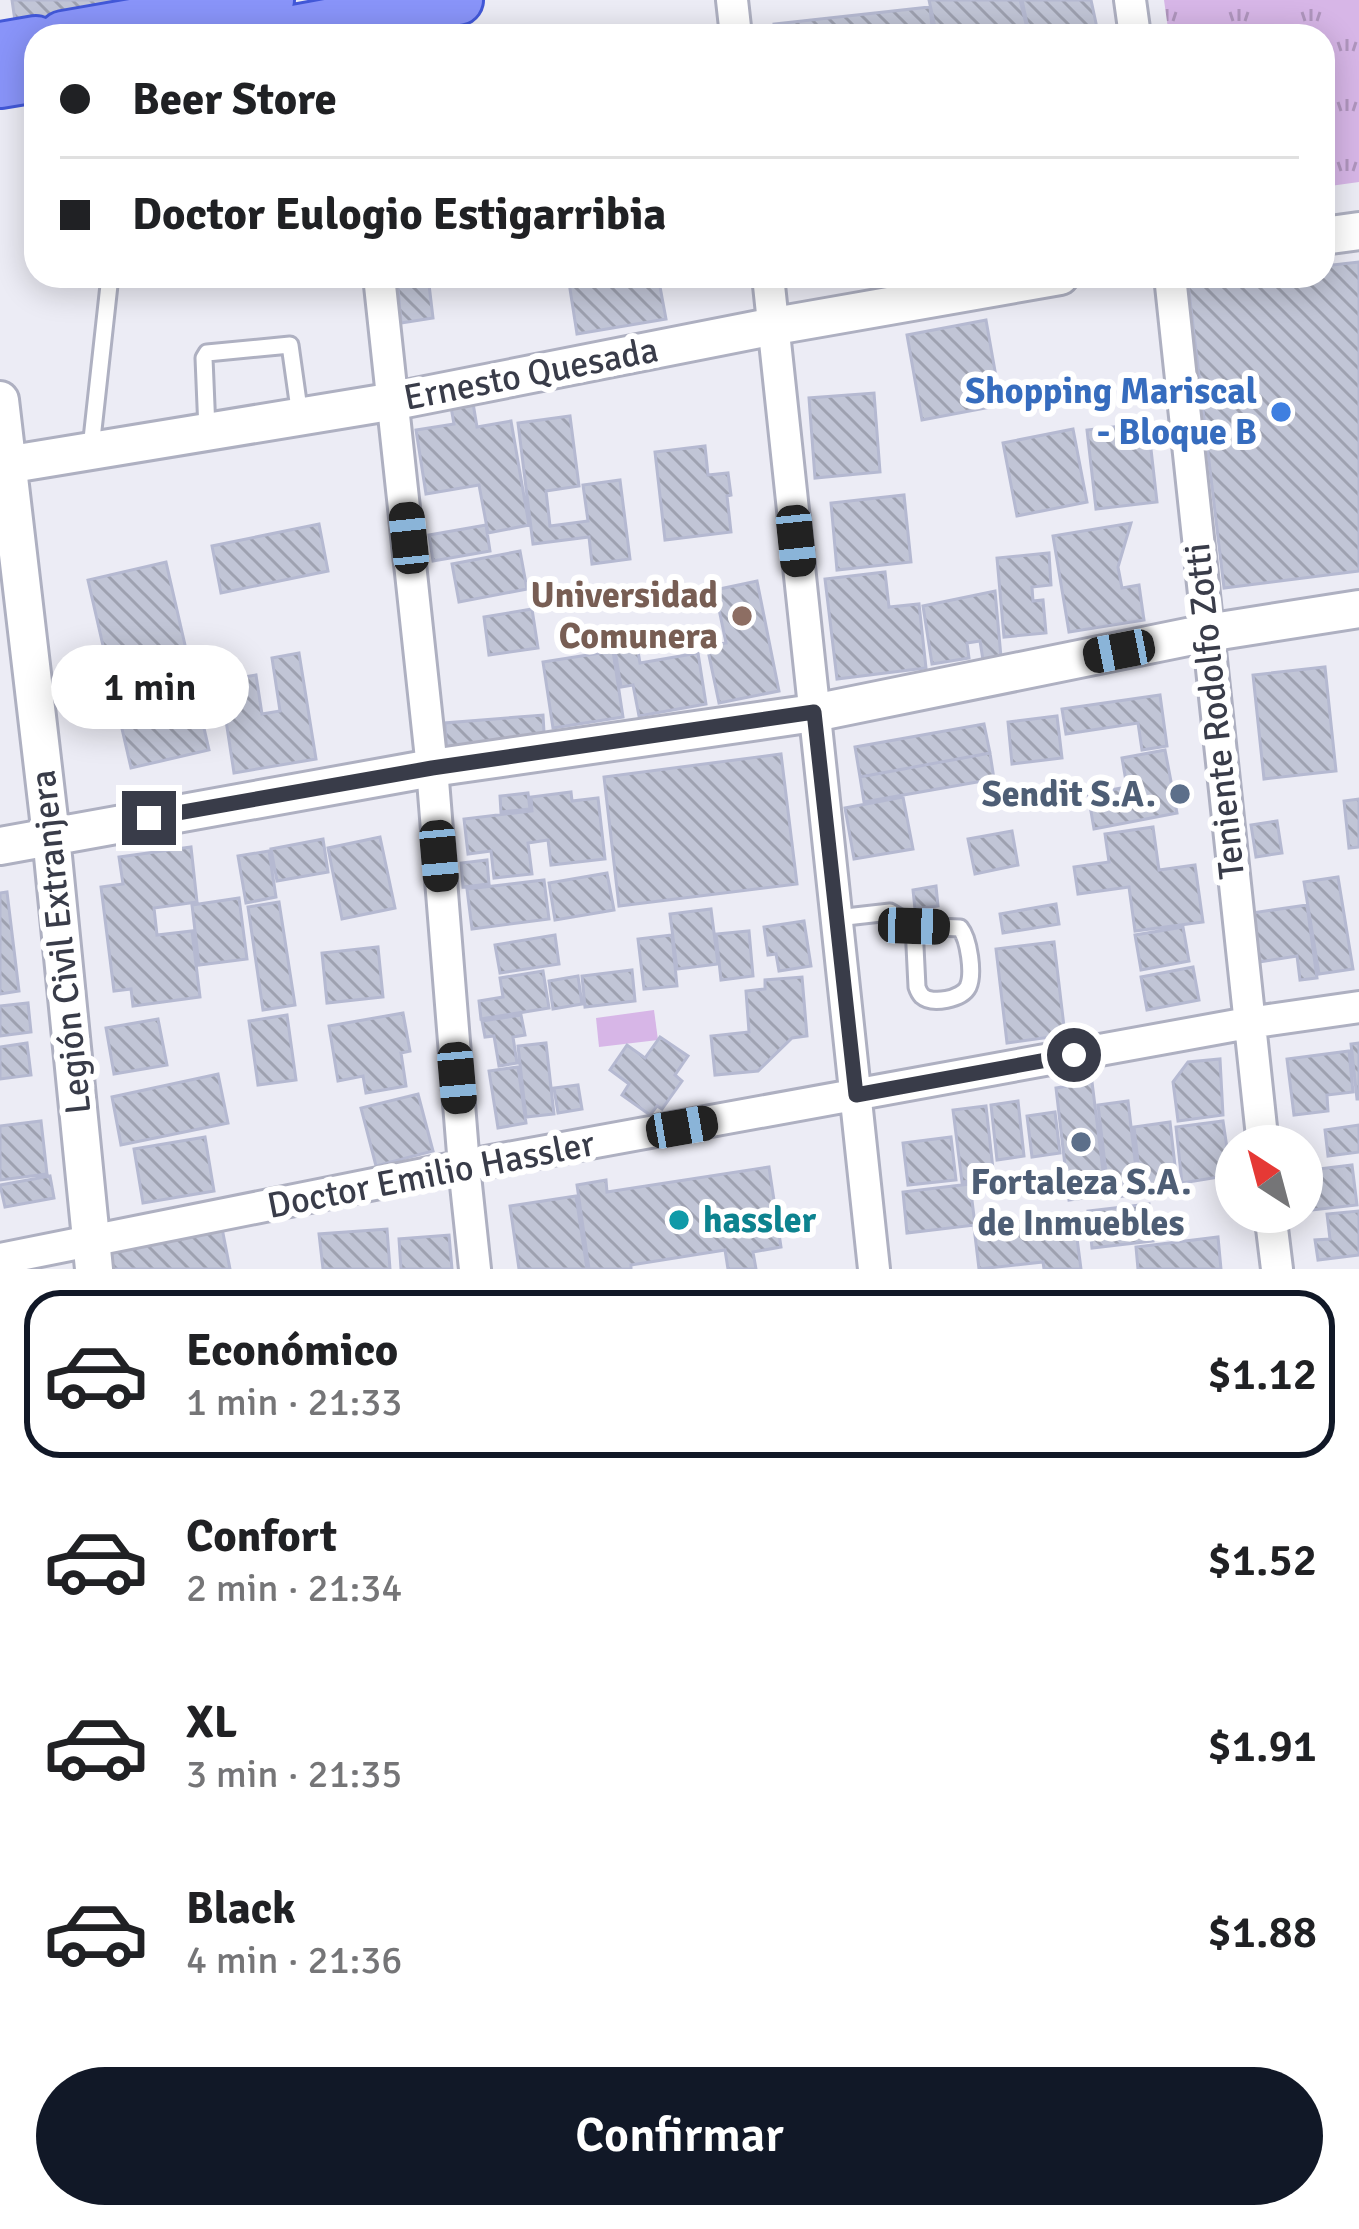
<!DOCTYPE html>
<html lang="es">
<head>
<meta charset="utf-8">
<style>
  body { margin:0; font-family:Signika,sans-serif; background:#f6f6f6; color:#202124; height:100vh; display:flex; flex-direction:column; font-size:45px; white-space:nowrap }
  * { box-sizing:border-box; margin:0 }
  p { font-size:39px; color:#757577 }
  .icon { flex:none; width:66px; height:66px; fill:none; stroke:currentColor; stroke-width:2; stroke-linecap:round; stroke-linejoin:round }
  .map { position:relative; height:1269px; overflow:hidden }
  .sheet { display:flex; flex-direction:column; background:#fff; flex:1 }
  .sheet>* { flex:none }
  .guide { position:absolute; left:24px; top:24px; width:1311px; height:264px; border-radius:36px; box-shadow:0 6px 30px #0003; display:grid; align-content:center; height:264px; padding:0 36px; background:#fff }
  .needle { width:78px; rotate:324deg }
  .tools { position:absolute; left:1215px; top:1125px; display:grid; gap:24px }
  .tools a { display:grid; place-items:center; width:108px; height:108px; border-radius:50%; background:#fff; box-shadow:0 6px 30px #0003; font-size:60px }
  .end { position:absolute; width:54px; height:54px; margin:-27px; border:15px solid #393c49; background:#fff; box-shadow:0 0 0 6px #fff }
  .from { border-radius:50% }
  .bubble { position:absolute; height:84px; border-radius:42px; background:#fff; box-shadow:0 6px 30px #0003; font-size:39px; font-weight:600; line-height:84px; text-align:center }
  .car { position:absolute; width:36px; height:72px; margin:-36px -18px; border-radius:15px; box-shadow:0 0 9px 3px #0007; background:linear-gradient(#222 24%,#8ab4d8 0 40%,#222 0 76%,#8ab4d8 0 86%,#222 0) }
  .guide b { display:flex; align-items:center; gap:42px; height:114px; font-size:45px }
  .guide b+b { border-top:3px solid #e0e0e0 }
  .guide i { width:30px; height:30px; background:#202124 }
  ul { padding:21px 0 0; list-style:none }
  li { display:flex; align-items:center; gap:36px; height:168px; margin:0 24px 18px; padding:0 12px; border:6px solid transparent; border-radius:36px }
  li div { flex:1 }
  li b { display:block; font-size:45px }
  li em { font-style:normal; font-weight:600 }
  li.on { border-color:#111827 }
  li>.icon { width:108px; height:108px; stroke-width:1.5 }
  .primary-button { display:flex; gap:24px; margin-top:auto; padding:24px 36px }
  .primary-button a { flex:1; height:138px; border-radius:72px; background:#111827; color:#fff; font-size:48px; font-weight:600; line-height:138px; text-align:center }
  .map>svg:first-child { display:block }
  .park { fill:url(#park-tufts) }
  .pitch { fill:#d7b6e7 }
  .building { fill:url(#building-back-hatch); stroke:#b5b9d1; stroke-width:3 }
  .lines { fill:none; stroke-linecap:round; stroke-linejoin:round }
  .service-casing { stroke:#aeb0c1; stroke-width:21 }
  .minor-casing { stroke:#aeb0c1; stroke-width:36 }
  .tertiary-casing { stroke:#aeb0c1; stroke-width:42 }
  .trunk-casing { stroke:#4258d8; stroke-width:54 }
  .service { stroke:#fff; stroke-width:15 }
  .minor { stroke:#fff; stroke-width:30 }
  .tertiary { stroke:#fff; stroke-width:36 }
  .trunk { stroke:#8994f9; stroke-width:48 }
  .route { stroke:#393c49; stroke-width:15 }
  .shop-dot { fill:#3f7fe0; stroke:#fff; stroke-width:4.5 }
  .education-dot { fill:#8d6e63; stroke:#fff; stroke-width:4.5 }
  .service-dot { fill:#5c6f8a; stroke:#fff; stroke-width:4.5 }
  .culture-dot { fill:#0f9aa8; stroke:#fff; stroke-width:4.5 }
  .labels { text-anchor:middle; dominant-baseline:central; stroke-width:12; stroke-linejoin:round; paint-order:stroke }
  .street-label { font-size:36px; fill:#393c49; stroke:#fff }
  .shop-label { font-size:36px; font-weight:bold; fill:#366cbe; stroke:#fff; text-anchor:end }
  .education-label { font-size:36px; font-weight:bold; fill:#785e54; stroke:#fff; text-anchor:end }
  .service-label { font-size:36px; font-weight:bold; fill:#4e5e75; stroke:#fff; text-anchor:end }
  .culture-label { font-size:36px; font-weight:bold; fill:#0d838f; stroke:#fff; text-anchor:start }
</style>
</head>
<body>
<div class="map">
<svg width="1359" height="1269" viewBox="0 0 1359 1269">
  <defs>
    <pattern id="park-tufts" width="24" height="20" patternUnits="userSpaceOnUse" patternTransform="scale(3)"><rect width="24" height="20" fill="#d7b6e7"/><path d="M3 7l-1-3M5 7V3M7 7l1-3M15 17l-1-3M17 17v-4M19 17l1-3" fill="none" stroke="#af95bd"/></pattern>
    <pattern id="building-back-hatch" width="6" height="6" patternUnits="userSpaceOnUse" patternTransform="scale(3)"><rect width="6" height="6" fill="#c1c5d6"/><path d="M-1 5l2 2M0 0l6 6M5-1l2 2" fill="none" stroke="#9ea1b0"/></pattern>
  </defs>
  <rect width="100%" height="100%" fill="#ececf5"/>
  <path class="park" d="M1164,0H1359V182L1323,187V36H1169Z"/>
  <path class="pitch" d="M654,1010L658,1040L599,1047L596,1018Z"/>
  <path class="building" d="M12,0H168L16,28Z
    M929,0H1020L1029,36H937Z
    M1022,0H1091L1097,28L1034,36L1028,28Z
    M930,7L933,36H775L774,24Z
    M1359,262V571L1224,588L1188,283L1245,276H1323V266Z
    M397,276H428L433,318L401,323Z
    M568,276H658L666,319L577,334Z
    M986,320L1001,405L922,420L907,335Z
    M874,393L880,472L815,478L809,398Z
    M473,403L477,427L511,421L529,525L488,533L479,485L426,494L416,430L454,424L451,407Z
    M570,416L579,486L546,491L550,526L588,521L583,485L620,480L630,559L592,564L589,537L533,544L518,423Z
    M1148,423L1157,502L1096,509L1087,430Z
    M1073,429L1087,502L1017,516L1003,443Z
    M705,446L708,475L728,473L731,495L727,496L731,532L665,540L655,452Z
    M904,495L911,562L837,570L831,503Z
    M1131,523L1118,567L1122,588L1139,585L1144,620L1069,632L1053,536Z
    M319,524L328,571L221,593L212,546Z
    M486,525L490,551L433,561L429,535Z
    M520,551L527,589L459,602L452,564Z
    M1049,553L1051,585L1032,587L1033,601L1043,600L1046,633L1004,637L997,558Z
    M166,562L209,750L131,768L88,580Z
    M885,572L889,607L919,604L926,668L837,679L825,579Z
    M757,581L779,691L719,703L707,646L726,643L715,590Z
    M995,591L1001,657L983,660L980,641L967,643L969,658L932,664L923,606Z
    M532,609L538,648L489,655L484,617Z
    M636,640L640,663L698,653L706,704L639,716L633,685L621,687L614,644Z
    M613,651L623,717L553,728L543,662Z
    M299,653L316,759L234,773L220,681L256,675L262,714L280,711L272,658Z
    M1325,667L1336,771L1264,779L1253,675Z
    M1160,695L1167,746L1142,750L1138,723L1066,734L1062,709Z
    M543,715L545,749L447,757L445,723Z
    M1057,716L1062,758L1012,764L1008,722Z
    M984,724L990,753L860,777L855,747Z
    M1165,750L1177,813L1094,829L1088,794L1127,787L1122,758Z
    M990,753L994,779L864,802L860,777Z
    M781,754L797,884L619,906L604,777Z
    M571,792L572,801L598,798L605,859L551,865L548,840L528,843L532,874L494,878L491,851L468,854L464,819L532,811L531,797Z
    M528,793L530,809L501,812L500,796Z
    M903,797L913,849L854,859L845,808Z
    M1359,799V847L1349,848L1344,801Z
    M1277,821L1282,853L1256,857L1251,825Z
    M1153,827L1159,870L1195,865L1203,922L1135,931L1129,887L1078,894L1074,867L1109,862L1105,834Z
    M1012,831L1018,865L975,874L968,839Z
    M380,837L395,908L342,919L328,848Z
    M323,839L328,872L277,881L271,849Z
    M191,847L197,902L154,908L157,935L192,931L200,997L133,1006L131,989L114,991L101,887L123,884L119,857Z
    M269,851L276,897L246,903L238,856Z
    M487,860L489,884L463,887L461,863Z
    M607,873L614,910L555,920L549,883Z
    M1338,877L1353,969L1319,974L1304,882Z
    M544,880L549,919L472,929L467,889Z
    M936,886L938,906L915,909L913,890Z
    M7,892L19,991L0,994V893Z
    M239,898L247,959L199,965L192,905Z
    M279,902L295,1005L263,1010L248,907Z
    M1056,904L1059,924L1003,933L1000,914Z
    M1307,905L1317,978L1300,980L1297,956L1259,962L1252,913Z
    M711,909L718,964L677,969L670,914Z
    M804,921L811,966L779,971L776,954L768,955L764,927Z
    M1183,927L1189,961L1141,970L1135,935Z
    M749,931L753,976L721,980L716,934Z
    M555,935L559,964L500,973L495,945Z
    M672,935L677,986L644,989L638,939Z
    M1054,942L1065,1035L1007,1043L996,949Z
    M378,947L383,997L327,1003L322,953Z
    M1193,967L1199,1000L1147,1010L1141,977Z
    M632,970L635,1001L585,1007L582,976Z
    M543,971L549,1008L481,1019L479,1001L503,997L500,978Z
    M578,976L582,1004L553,1009L549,981Z
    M802,977L807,1036L792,1038L758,1071L715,1075L711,1036L749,1032L746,991L765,989V980Z
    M28,1003L31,1032L0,1036V1006Z
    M403,1013L410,1051L401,1053L406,1086L366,1093L363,1076L338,1081L329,1026Z
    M287,1015L296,1080L258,1085L249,1021Z
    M521,1015L525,1035L513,1037L517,1063L499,1066L494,1036L485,1037L482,1021Z
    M158,1019L167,1065L114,1074L106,1028Z
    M660,1037L688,1056L675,1075L682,1081L662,1109L657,1106L650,1115L622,1095L629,1084L610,1070L627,1045L645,1058Z
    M27,1043L31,1075L0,1079V1047Z
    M546,1043L554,1114L526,1117L518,1046Z
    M1359,1043V1099H1357L1351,1044Z
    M1349,1051L1353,1092L1327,1095L1328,1111L1294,1115L1287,1059Z
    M1220,1059L1223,1115L1178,1121L1173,1082L1188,1062Z
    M518,1067L526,1123L498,1128L489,1071Z
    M218,1074L228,1123L121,1145L112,1097Z
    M1092,1082L1106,1195L1069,1200L1056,1088Z
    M578,1085L582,1109L558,1113L554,1088Z
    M418,1094L433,1151L376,1166L361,1108Z
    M1018,1101L1024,1156L997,1160L991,1105Z
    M1128,1101L1139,1194L1109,1198L1098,1105Z
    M986,1106L994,1178L962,1182L953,1110Z
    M1055,1112L1060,1153L1032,1157L1027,1116Z
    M41,1121L47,1174L0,1180V1126Z
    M1223,1121L1231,1175L1182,1183L1176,1127Z
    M1170,1122L1178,1192L1142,1196L1134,1127Z
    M1359,1125V1152L1328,1156L1325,1130Z
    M205,1137L214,1191L143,1203L134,1149Z
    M951,1137L956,1180L908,1185L903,1143Z
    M1352,1165L1357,1205L1302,1211V1171Z
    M769,1167L781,1247L753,1252L756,1269H728L725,1250L631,1265V1269H589L577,1185L606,1180L607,1192Z
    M50,1176L54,1198L5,1207L0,1185Z
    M970,1184L975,1225L907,1233L903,1192Z
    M576,1196L587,1269H519L510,1206Z
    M1149,1204L1153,1241L1092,1248L1088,1211Z
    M1359,1211V1255L1318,1260L1315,1240L1330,1239L1327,1214Z
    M1074,1215L1081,1269H1044L1043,1262L979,1269L974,1227Z
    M221,1223L230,1269H113L109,1245Z
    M387,1229L390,1269H323L319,1234Z
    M449,1235L452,1269H401L399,1239Z
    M1218,1237L1221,1269H1138L1136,1247Z"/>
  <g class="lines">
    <defs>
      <path id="service" d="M207,430L204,358L207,353L290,345L300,416
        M91,448L110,276
        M837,918L890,912L914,926L960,928C969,939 974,974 968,987C962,999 932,1005 922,996C919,993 918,990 917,987L914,926"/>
      <path id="minor" d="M732,0L736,36
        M1130,0L1135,36
        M379,276L432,768L464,1166L475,1269
        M768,276L874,1269
        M1170,276L1263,1146
        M1270,1212L1277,1269
        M0,1259L464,1166L1248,1023L1359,1007"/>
      <path id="tertiary" d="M1323,236L1359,231
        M0,400L51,836L94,1269
        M0,466L395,401L775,326L1060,276
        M0,846L432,768L814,713L1207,633L1359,609"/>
      <path id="trunk" d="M63,36L269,0
        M261,36L458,0
        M0,47L36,41
        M0,83L36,77"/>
    </defs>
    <use href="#service" class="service-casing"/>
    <use href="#minor" class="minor-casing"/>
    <use href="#tertiary" class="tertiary-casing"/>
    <use href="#trunk" class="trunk-casing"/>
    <use href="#service" class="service"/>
    <use href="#minor" class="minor"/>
    <use href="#tertiary" class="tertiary"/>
    <use href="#trunk" class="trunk"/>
  </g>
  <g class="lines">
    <path class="route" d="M149,818L432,768L814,712L856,1095L1074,1055"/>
  </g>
  <circle class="shop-dot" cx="1281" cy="412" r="12"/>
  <circle class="education-dot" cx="742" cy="616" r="12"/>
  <g class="service-dot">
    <circle cx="1180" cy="794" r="12"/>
    <circle cx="1081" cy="1142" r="12"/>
  </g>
  <circle class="culture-dot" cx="679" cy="1220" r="12"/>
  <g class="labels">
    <g class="street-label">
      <text transform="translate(531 374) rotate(-11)">Ernesto Quesada</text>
      <text transform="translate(1215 711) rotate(-96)">Teniente Rodolfo Zotti</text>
      <text transform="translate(61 942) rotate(-96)">Legión Civil Extranjera</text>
      <text transform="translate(431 1175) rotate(-11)">Doctor Emilio Hassler</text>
    </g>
    <g class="shop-label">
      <text x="1257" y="391">Shopping Mariscal<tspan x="1257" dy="41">- Bloque B</tspan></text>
    </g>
    <g class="education-label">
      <text x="718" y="595">Universidad<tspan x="718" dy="41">Comunera</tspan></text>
    </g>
    <g class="service-label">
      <text x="1156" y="794">Sendit S.A.</text>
      <text x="1081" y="1182" text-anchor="middle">Fortaleza S.A.<tspan x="1081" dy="41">de Inmuebles</tspan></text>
    </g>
    <g class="culture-label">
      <text x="703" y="1220">hassler</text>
    </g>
  </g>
</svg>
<div class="tools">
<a><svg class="needle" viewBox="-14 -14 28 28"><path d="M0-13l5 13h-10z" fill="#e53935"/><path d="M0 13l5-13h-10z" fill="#757577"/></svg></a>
</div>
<i class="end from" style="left:1074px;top:1055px"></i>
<i class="end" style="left:149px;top:818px"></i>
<div class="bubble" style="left:51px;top:645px;width:198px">1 min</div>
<i class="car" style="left:409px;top:538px;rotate:354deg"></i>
<i class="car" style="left:796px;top:541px;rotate:174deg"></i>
<i class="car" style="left:1119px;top:651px;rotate:259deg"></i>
<i class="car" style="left:439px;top:856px;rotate:175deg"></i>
<i class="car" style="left:914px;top:926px;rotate:92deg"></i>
<i class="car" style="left:457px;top:1078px;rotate:175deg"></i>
<i class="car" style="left:682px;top:1127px;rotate:80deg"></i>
<div class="guide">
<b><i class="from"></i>Beer Store</b>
<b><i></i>Doctor Eulogio Estigarribia</b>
</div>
</div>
<section class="sheet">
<ul>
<li class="on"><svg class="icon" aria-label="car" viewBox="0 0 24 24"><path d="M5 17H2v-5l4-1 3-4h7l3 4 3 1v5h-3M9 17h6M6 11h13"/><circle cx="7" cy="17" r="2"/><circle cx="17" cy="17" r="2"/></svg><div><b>Económico</b><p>1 min · 21:33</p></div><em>$1.12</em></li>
<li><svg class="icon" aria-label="car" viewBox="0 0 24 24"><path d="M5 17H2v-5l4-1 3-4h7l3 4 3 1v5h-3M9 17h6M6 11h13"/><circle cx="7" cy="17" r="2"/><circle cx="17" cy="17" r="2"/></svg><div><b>Confort</b><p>2 min · 21:34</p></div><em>$1.52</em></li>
<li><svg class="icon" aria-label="car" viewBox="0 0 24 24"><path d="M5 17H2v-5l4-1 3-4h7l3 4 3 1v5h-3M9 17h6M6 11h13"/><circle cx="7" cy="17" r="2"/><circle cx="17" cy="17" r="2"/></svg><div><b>XL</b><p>3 min · 21:35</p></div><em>$1.91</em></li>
<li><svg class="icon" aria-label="car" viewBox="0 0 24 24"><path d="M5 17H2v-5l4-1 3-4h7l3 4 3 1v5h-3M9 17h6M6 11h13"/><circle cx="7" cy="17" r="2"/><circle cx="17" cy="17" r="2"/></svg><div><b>Black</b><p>4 min · 21:36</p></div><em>$1.88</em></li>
</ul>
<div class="primary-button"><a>Confirmar</a></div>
</section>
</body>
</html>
